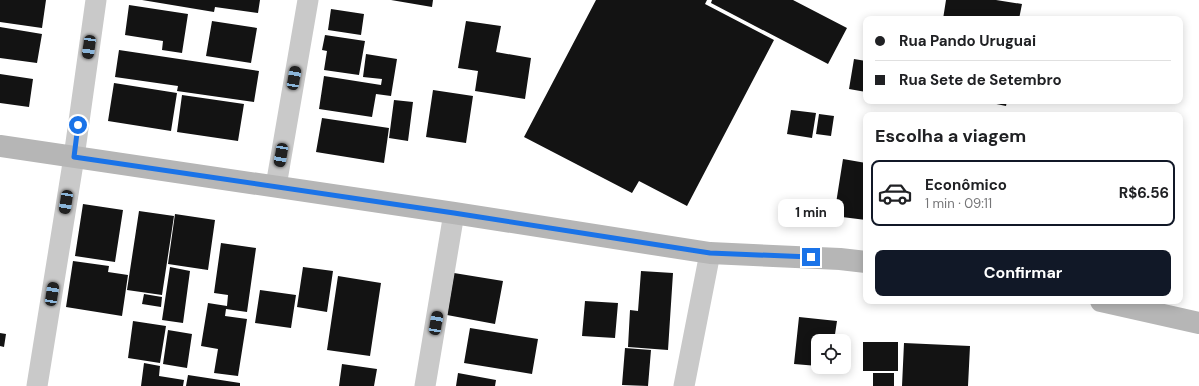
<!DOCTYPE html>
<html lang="pt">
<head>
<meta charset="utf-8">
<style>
  body { margin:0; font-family:"DM Sans",sans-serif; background:#f6f6f6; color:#202124; height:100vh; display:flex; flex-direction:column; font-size:15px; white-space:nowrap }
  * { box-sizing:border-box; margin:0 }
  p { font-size:13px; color:#757577 }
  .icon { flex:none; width:22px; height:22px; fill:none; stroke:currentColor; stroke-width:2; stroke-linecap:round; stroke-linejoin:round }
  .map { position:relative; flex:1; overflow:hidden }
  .sheet { position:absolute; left:863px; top:112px; width:320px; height:192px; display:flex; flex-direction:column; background:#fff; border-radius:8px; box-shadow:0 2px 10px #0003 }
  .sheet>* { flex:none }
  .banner { position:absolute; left:863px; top:16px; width:320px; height:88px; border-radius:8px; box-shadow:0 2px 10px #0003; display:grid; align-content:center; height:88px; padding:0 12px; background:#fff }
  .controls { position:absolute; left:811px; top:334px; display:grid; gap:8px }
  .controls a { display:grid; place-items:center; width:40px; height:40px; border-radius:8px; background:#fff; box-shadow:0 2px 10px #0003; font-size:20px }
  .end { position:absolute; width:18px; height:18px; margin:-9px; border:5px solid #1a73e8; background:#fff; box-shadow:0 0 0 2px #fff }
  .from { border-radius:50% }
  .bubble { position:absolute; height:28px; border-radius:8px; background:#fff; box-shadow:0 2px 10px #0003; font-size:13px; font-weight:700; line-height:28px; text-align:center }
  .car { position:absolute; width:12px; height:24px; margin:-12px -6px; border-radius:5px; box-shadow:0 0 3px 1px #0007; background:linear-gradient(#222 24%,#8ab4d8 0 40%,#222 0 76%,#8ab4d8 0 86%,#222 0) }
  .banner b { display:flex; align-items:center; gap:14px; height:38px; font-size:15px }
  .banner b+b { border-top:1px solid #e0e0e0 }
  .banner i { width:10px; height:10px; background:#202124 }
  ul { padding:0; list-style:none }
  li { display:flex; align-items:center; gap:12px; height:66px; margin:0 8px 6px; padding:0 4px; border:2px solid transparent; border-radius:8px }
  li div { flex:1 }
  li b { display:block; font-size:15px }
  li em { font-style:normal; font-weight:700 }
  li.active { border-color:#111827 }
  li>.icon { width:36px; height:36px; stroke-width:1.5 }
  h2 { padding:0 12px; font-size:18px; line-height:48px }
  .action { display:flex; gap:8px; margin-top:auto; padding:8px 12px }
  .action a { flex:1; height:46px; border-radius:8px; background:#111827; color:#fff; font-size:16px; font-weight:700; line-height:46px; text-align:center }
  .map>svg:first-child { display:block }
  .building { fill:#131313 }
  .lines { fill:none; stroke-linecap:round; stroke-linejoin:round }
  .street { stroke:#c9c9c9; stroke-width:21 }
  .secondary { stroke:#b6b6b6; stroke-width:22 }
  .route { stroke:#1a73e8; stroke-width:5 }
</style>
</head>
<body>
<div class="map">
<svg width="1199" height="386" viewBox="0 0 1199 386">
  <rect width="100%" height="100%" fill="#fff"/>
  <path class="building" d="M0,0H46L42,28L0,22Z
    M142,0H260L258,13L215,7L214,12Z
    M391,0H433L432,7Z
    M596,0H707L705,4L774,40L687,206L639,181L632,193L524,137Z
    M712,0H793L847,28L828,64L711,3Z
    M946,0H996L1022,4L1019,19H943Z
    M129,5L188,14L182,53L162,50L163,41L125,35Z
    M331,9L364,14L361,35L328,30Z
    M212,21L257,28L251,63L206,56Z
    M466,21L501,26L496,52L531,58L525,99L475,91L478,71L458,68Z
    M0,27L42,34L37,63L0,58Z
    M325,35L365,41L359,75L324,70L327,51L322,50Z
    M119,50L259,71L254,102L177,91L178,86L115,77Z
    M366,54L397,59L391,96L376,94L372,117L319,109L324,76L381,85L382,79L363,77Z
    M854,59L866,61V92L849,89Z
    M0,74L33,79L29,107L0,103Z
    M114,83L177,93L171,131L108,121Z
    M433,90L473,96L466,143L426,137Z
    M182,95L244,104L238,141L177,132Z
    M394,100L413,102L408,141L389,138Z
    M982,101H1007L1006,106Z
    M791,110L816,113L812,138L787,134Z
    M819,114L834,116L831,136L816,134Z
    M322,118L389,128L384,163L316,152Z
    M843,159L866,163V220L834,216Z
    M83,204L123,210L115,262L75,256Z
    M139,211L174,216L162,295L127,290Z
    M175,214L215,220L208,270L168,264Z
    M221,243L256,248L247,312L226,309L225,316L247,319L238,376L214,373L218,349L201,346L208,303L227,306L228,295L214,293Z
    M73,261L109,266L108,272L128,275L122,316L66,307Z
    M170,267L190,271L183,323L162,320Z
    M303,267L333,271L327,312L297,307Z
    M641,271L673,273L668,350L628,347L630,310L638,311Z
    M454,273L503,281L495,324L447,315Z
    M338,276L381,283L370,356L327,350Z
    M260,290L296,295L291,328L255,323Z
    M144,294L162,297L161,307L142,304Z
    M585,301L618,303L615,338L582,336Z
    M799,317L837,321L834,341H818V366L794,364Z
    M133,321L166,326L160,363L128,358Z
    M470,328L538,339L532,374L464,363Z
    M168,330L192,334L187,368L163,364Z
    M0,333L6,334L4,347L0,346Z
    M863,342H898V371H863Z
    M904,343L970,346L968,386H902Z
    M625,348L651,350L648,386L622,385Z
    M144,363L160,366L159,376L184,380L183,386H141Z
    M342,364L377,369L374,386H339Z
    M458,373L496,380L495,386H456Z
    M873,373H894V386H873Z
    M188,375L240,383V386H186Z"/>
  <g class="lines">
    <path class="street" d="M276,186L308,0
      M37,386L74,157L96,0
      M425,386L454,213
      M684,386L710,253"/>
    <path class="secondary" d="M0,146L454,213L710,253L840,259L866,262
      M1101,301L1199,323"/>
  </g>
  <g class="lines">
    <path class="route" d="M78,125L74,157L454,213L710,253L811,257"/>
  </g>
</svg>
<div class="controls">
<a><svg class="icon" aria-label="locate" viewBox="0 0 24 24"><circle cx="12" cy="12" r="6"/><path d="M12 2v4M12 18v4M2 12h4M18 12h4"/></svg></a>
</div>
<i class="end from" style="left:78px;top:125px"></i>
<i class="end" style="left:811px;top:257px"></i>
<div class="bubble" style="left:778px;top:199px;width:66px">1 min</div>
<i class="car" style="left:89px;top:47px;rotate:188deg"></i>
<i class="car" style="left:294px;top:78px;rotate:10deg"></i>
<i class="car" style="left:281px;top:155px;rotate:190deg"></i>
<i class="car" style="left:66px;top:202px;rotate:189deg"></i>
<i class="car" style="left:52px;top:294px;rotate:9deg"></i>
<i class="car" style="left:436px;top:323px;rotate:10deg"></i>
<div class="banner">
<b><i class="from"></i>Rua Pando Uruguai</b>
<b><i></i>Rua Sete de Setembro</b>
</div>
<section class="sheet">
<h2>Escolha a viagem</h2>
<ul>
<li class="active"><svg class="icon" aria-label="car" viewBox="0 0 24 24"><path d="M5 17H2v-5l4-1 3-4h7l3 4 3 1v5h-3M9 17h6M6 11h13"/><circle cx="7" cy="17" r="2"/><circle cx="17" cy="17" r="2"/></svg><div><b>Econômico</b><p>1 min · 09:11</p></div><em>R$6.56</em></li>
</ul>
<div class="action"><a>Confirmar</a></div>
</section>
</div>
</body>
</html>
